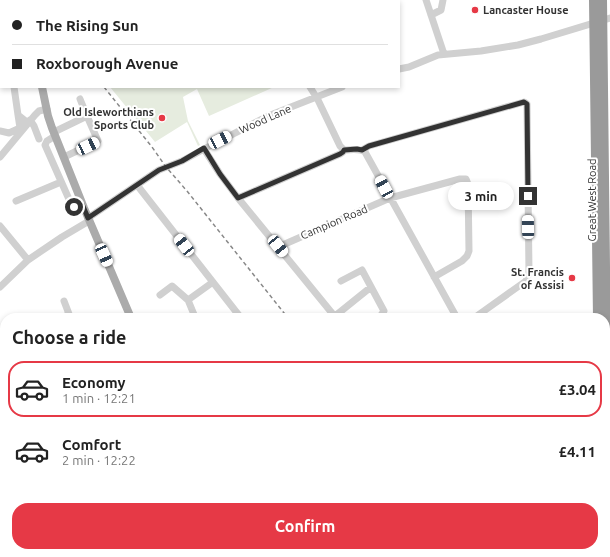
<!DOCTYPE html>
<html lang="en">
<head>
<meta charset="utf-8">
<style>
  body { margin:0; font-family:Ubuntu,sans-serif; background:#f6f6f6; color:#222; height:100vh; display:flex; flex-direction:column; font-size:15px; white-space:nowrap }
  * { box-sizing:border-box; margin:0 }
  p { font-size:13px; color:#767676 }
  .icon { flex:none; width:22px; height:22px; fill:none; stroke:currentColor; stroke-width:2; stroke-linecap:round; stroke-linejoin:round }
  .map { position:relative; flex:1; overflow:hidden }
  .side { position:absolute; left:0px; top:313px; width:610px; height:244px; display:flex; flex-direction:column; background:#fff; border-radius:16px 16px 0 0; box-shadow:0 2px 6px #0003 }
  .side>* { flex:none }
  .top-card { position:absolute; left:0px; top:0px; width:400px; height:88px; box-shadow:0 2px 6px #0003; display:grid; align-content:center; height:88px; padding:0 12px; background:#fff }
  .end { position:absolute; width:18px; height:18px; margin:-9px; border:5px solid #333; background:#fff; box-shadow:0 0 0 2px #fff }
  .from { border-radius:50% }
  .bubble { position:absolute; height:28px; border-radius:14px; background:#fff; box-shadow:0 2px 6px #0003; font-size:13px; font-weight:600; line-height:28px; text-align:center }
  .car { position:absolute; width:12px; height:24px; margin:-12px -6px; border-radius:5px; box-shadow:0 0 3px 1px #0007; background:linear-gradient(#fff 24%,#345 0 40%,#fff 0 76%,#345 0 86%,#fff 0) }
  .top-card b { display:flex; align-items:center; gap:14px; height:38px; font-size:15px }
  .top-card b+b { border-top:1px solid #e0e0e0 }
  .top-card i { width:10px; height:10px; background:#222 }
  ul { padding:0; list-style:none }
  li { display:flex; align-items:center; gap:12px; height:56px; margin:0 8px 6px; padding:0 4px; border:2px solid transparent; border-radius:16px }
  li div { flex:1 }
  li b { display:block; font-size:15px }
  li em { font-style:normal; font-weight:600 }
  li.active { border-color:#e63946 }
  li>.icon { width:36px; height:36px; stroke-width:1.5 }
  h2 { padding:0 12px; font-size:18px; line-height:48px }
  .button { display:flex; gap:8px; margin-top:auto; padding:8px 12px }
  .button a { flex:1; height:46px; border-radius:16px; background:#e63946; color:#fff; font-size:16px; font-weight:600; line-height:46px; text-align:center }
  .map>svg:first-child { display:block }
  .park { fill:url(#park-tufts) }
  .pitch { fill:#e6ecdf }
  .lines { fill:none; stroke-linecap:round; stroke-linejoin:round }
  .minor { stroke:#d0d0d0; stroke-width:7 }
  .major { stroke:#ababab; stroke-width:8 }
  .highway { stroke:#9a9a9a; stroke-width:10 }
  .rail { stroke:#888; stroke-width:1.5; stroke-dasharray:4 3; stroke-linecap:butt }
  .route { stroke:#333; stroke-width:5 }
  .poi-dot { fill:#e63946; stroke:#fff; stroke-width:1.5 }
  .labels { text-anchor:middle; dominant-baseline:central; stroke-width:4; stroke-linejoin:round; paint-order:stroke }
  .poi-label { font-size:11px; font-weight:bold; fill:#333; stroke:#fff; text-anchor:end }
  .street-label { font-size:11px; fill:#333; stroke:#fff }
</style>
</head>
<body>
<div class="map">
<svg width="610" height="557" viewBox="0 0 610 557">
  <defs>
    <pattern id="park-tufts" width="24" height="20" patternUnits="userSpaceOnUse"><rect width="24" height="20" fill="#e6ecdf"/><path d="M3 7l-1-3M5 7V3M7 7l1-3M15 17l-1-3M17 17v-4M19 17l1-3" fill="none" stroke="#c6cbc0"/></pattern>
  </defs>
  <rect width="100%" height="100%" fill="#fff"/>
  <path class="park" d="M339,552H464L468,557H342Z"/>
  <path class="pitch" d="M110,87H274L209,116L197,89L183,97L188,121L200,145L198,146L187,122L155,142Z"/>
  <g class="lines">
    <path class="minor" d="M241,0L243,1
      M322,0V1
      M375,0V1
      M426,0L444,54
      M82,1V0
      M119,1V0
      M389,1L392,0
      M431,15L441,10L443,0
      M0,21L1,20
      M399,69L409,67L438,55L481,51L518,45L541,39L610,18
      M0,71L1,70
      M14,87L18,115L28,123
      M310,87L318,100L340,146L344,150C352,150 359,148 365,152L457,318
      M80,99L87,116
      M30,120L34,126L39,139
      M0,131L9,133L20,128L18,115
      M54,132L87,116L98,141L64,157
      M55,136L47,141L45,145L72,206L74,207L82,204
      M204,149L220,174L238,198L336,318
      M362,150L369,146L524,102L527,104L529,273L526,281L474,318
      M0,157L35,115L39,111L47,109
      M137,185L241,318
      M238,198L340,154L343,152L344,150
      M16,201L61,182
      M88,218L159,170L182,161L204,149L268,116L342,87
      M0,226L28,260
      M278,247L390,198L460,179H466L468,184L469,251L467,256L462,261L434,277
      M341,281L362,270L384,311L379,318
      M0,287L28,260L62,237L89,221
      M160,295L172,286L188,300L213,282
      M188,300L195,317L194,318
      M335,316L371,287
      M62,318L69,314L64,301
      M106,557L111,552
      M243,557L249,552"/>
    <path class="major" d="M40,1V0
      M42,87L48,116L52,128L84,208L131,318
      M0,474L5,478
      M605,496L610,492
      M88,552L94,557
      M220,552L222,557
      M543,557L548,552"/>
    <path class="highway" d="M594,0L598,318
      M602,0L606,356L607,378L610,400
      M605,443L610,477"/>
    <path class="rail" d="M38,0L39,1
      M104,87L152,147L166,167L187,191L288,318
      M477,552L481,557"/>
  </g>
  <g class="lines">
    <path class="route" d="M74,207L82,204L88,218L159,170L182,161L204,148L220,174L238,198L340,154L343,152L344,150L357,149L362,150L369,146L524,102L527,104L528,196"/>
  </g>
  <g class="poi-dot">
    <circle cx="475" cy="10" r="4"/>
    <circle cx="162" cy="118" r="4"/>
    <circle cx="572" cy="278" r="4"/>
  </g>
  <g class="labels">
    <g class="poi-label">
      <text x="483" y="10" text-anchor="start">Lancaster House</text>
      <text x="154" y="112">Old Isleworthians<tspan x="154" dy="13">Sports Club</tspan></text>
      <text x="564" y="272">St. Francis<tspan x="564" dy="13">of Assisi</tspan></text>
    </g>
    <g class="street-label">
      <text transform="translate(265 119) rotate(-24)">Wood Lane</text>
      <text transform="translate(592 200) rotate(-90)">Great West Road</text>
      <text transform="translate(334 222) rotate(-23)">Campion Road</text>
    </g>
  </g>
</svg>
<i class="end from" style="left:74px;top:207px"></i>
<i class="end" style="left:528px;top:196px"></i>
<div class="bubble" style="left:448px;top:182px;width:66px">3 min</div>
<i class="car" style="left:220px;top:140px;rotate:63deg"></i>
<i class="car" style="left:88px;top:146px;rotate:65deg"></i>
<i class="car" style="left:384px;top:187px;rotate:332deg"></i>
<i class="car" style="left:528px;top:227px;rotate:359deg"></i>
<i class="car" style="left:184px;top:245px;rotate:322deg"></i>
<i class="car" style="left:278px;top:246px;rotate:141deg"></i>
<i class="car" style="left:104px;top:255px;rotate:156deg"></i>
<div class="top-card">
<b><i class="from"></i>The Rising Sun</b>
<b><i></i>Roxborough Avenue</b>
</div>
<section class="side">
<h2>Choose a ride</h2>
<ul>
<li class="active"><svg class="icon" aria-label="car" viewBox="0 0 24 24"><path d="M5 17H2v-5l4-1 3-4h7l3 4 3 1v5h-3M9 17h6M6 11h13"/><circle cx="7" cy="17" r="2"/><circle cx="17" cy="17" r="2"/></svg><div><b>Economy</b><p>1 min · 12:21</p></div><em>£3.04</em></li>
<li><svg class="icon" aria-label="car" viewBox="0 0 24 24"><path d="M5 17H2v-5l4-1 3-4h7l3 4 3 1v5h-3M9 17h6M6 11h13"/><circle cx="7" cy="17" r="2"/><circle cx="17" cy="17" r="2"/></svg><div><b>Comfort</b><p>2 min · 12:22</p></div><em>£4.11</em></li>
</ul>
<div class="button"><a>Confirm</a></div>
</section>
</div>
</body>
</html>
